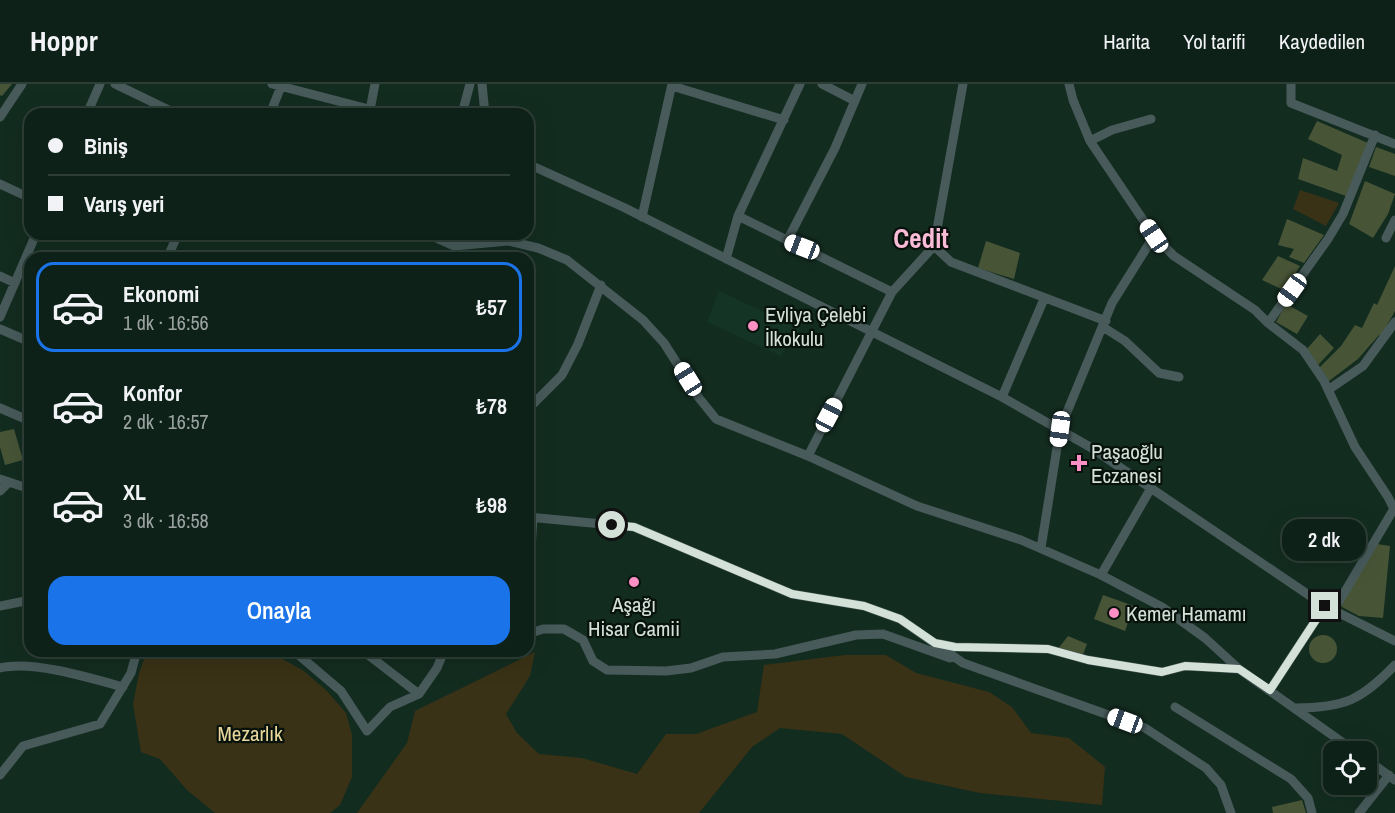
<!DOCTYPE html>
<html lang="tr">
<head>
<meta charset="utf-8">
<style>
  body { margin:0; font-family:"Archivo Narrow",sans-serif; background:#172921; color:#f1f3f6; height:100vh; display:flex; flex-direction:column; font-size:22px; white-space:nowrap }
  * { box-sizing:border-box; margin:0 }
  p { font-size:20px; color:#9ba3a2 }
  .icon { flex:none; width:33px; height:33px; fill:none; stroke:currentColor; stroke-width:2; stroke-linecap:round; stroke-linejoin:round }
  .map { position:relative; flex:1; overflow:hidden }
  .panel { position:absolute; left:24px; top:168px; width:510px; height:405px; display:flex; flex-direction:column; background:#0e2118; border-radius:18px; box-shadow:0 6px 24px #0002,0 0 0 2px #2e3e37 }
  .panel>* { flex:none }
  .banner { position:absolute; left:24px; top:24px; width:510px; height:132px; border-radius:18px; box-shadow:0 6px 24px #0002,0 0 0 2px #2e3e37; display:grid; align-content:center; height:132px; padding:0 24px; background:#0e2118 }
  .tools { position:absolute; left:1323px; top:657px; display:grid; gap:12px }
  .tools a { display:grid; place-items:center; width:54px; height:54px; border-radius:12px; background:#0e2118; box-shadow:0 6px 24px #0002,0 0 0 2px #2e3e37; font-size:30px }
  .end { position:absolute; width:27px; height:27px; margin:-14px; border:8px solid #d3e1d9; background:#111; box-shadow:0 0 0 3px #111 }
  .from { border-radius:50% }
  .bubble { position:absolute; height:42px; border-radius:18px; background:#0e2118; box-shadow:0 6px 24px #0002,0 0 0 2px #2e3e37; font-size:20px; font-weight:600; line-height:42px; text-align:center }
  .car { position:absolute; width:18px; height:36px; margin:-18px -9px; border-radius:8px; box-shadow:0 0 4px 2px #0007; background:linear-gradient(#fff 24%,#345 0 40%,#fff 0 76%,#345 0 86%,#fff 0) }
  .banner b { display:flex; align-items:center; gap:21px; height:57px; font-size:22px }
  .banner b+b { border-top:2px solid #2e3e37 }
  .banner i { width:15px; height:15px; background:#f1f3f6 }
  ul { padding:10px 0 0; list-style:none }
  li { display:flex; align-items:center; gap:18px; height:90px; margin:0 12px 9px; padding:0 12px; border:3px solid transparent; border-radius:18px }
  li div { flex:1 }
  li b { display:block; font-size:22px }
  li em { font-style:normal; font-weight:600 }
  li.selected { border-color:#1a73e8 }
  li>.icon { width:54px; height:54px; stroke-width:1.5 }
  .cta { display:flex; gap:12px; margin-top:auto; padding:12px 24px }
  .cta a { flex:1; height:69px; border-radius:18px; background:#1a73e8; color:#fff; font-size:24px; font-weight:600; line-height:69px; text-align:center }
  header { display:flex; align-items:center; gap:36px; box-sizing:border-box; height:84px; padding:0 30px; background:#0e2118; border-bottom:2px solid #2e3e37 }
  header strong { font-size:28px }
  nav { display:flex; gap:33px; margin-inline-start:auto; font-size:21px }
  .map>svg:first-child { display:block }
  .built { fill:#143525 }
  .green { fill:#3a3216 }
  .building { fill:#475436 }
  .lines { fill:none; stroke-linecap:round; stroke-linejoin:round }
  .minor { stroke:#485a5a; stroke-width:9 }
  .route { stroke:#d3e1d9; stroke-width:8 }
  .poi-dot { fill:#fc8fc3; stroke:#08120c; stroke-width:2 }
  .labels { text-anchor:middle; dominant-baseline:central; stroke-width:4.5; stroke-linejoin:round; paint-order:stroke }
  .poi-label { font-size:21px; fill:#d3e1d9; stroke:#08120c; text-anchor:start }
  .park-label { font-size:21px; fill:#e9d79b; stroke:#08120c }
  .district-label { font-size:27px; font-weight:bold; fill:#fabbd6; stroke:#08120c }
</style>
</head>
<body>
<header>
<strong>Hoppr</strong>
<nav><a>Harita</a><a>Yol tarifi</a><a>Kaydedilen</a></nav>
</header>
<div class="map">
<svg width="1395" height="729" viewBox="0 0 1395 729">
  <rect width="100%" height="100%" fill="#132c20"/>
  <path class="built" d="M719,207L800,245L795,258L789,257L781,272L707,238Z"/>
  <path class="green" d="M1300,106L1339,119L1326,142L1293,125Z
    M147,567H268L304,587L327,607L346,629L352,651V693L340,721L330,729H215L187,706L160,675L141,668L133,620L139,589Z
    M535,568L530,592L506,630L517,649L539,670L582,674L637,690L666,650H696L757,628L764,581L845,571H886L916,589L989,608L1012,623L1031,649L1069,654L1105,683L1102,721L980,709L906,693L842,650L780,644L752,663L699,729H357L407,659L415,627Z"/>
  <path class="building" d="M0,0H12L2,12L0,11Z
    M1317,37L1368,59L1346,112L1298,95L1303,74L1337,87L1342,71L1308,55Z
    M1376,63L1395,70V92L1369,83Z
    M1365,97L1395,110L1388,130L1373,154L1349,140Z
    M1287,135L1324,151L1304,179L1289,173L1294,165L1278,161Z
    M986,157L1020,169L1014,195L978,184Z
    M1278,172L1300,182L1285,207L1262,196Z
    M1395,182V227L1381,252L1379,251L1358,275L1329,297L1319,284L1341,262L1355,241L1362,244L1374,219L1377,221Z
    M1286,220L1308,232L1297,250L1276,238Z
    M1320,250L1334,264L1318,281L1306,266Z
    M14,345L23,376L5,381L0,363V348Z
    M1377,460L1390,462L1383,534L1359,532L1342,523L1343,517Z
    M635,493L640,497L638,503L632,505L628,500L630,494Z
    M1103,511L1134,522L1125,547L1094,535Z
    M1309 565a14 14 0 1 1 28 0a14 14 0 1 1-28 0Z
    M1068,552L1087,560L1082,573L1057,566Z
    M1302,716L1306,729H1273L1272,723Z"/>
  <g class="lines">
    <path class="minor" d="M115,0L177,30
      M272,0L388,30
      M482,0L485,30
      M822,0L855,17
      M1069,0L1073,16L1090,57L1154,152L1174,172L1255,226L1268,239L1303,266L1324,297L1355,363L1388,413L1395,427
      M1291,0V19L1395,60
      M672,2L784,36
      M370,26L375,0
      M87,30L100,0
      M270,30L282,0
      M462,30L470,0
      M0,33L22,0
      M1090,57L1112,46L1151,35
      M528,80L623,123L1002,313L1090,363L1325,522L1395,557
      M0,100L30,114
      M738,132L892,208
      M642,133L672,0
      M427,150L454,162L463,174
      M449,150L454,162L508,157L538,164L567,176L643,236L664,259L699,314L716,335L808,372L917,422L1021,456L1101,491L1162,523L1205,554L1239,585L1356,668
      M1386,154L1395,136
      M787,157L835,64L862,0
      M934,162L951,178L1106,237
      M169,170L178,150
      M726,175L738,132L800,0
      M0,192L15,199
      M0,233L36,150
      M1268,239L1328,155L1343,130L1375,51
      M1103,243L1125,257L1159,289L1179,293
      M0,245L30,258
      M1328,306L1363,282L1395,238
      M1002,313L1044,215
      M0,324L30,337
      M528,325L562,291L578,260L601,201
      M808,372L892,208L934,162L963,0
      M0,395L30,405
      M0,407L9,398
      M528,433L634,443L792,510L864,522L900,535L963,579L1145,644L1206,684L1221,701L1231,729
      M1041,464L1060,345L1112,219L1154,152
      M528,472L531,465L533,434
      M1101,491L1151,404
      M0,522L30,516
      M1334,526L1395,423
      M528,550L543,545H564L583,556L593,577L607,586L666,587L691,584L723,573L775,570L856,551L883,550L950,574
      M940,560L955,563L1048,565L1088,576L1162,588L1185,582L1239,585
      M294,567L341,607L367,647L390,623L419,610L437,584L444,567
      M363,567L419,610
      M468,567L471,569L492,567
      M0,584C32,576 91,594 123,603
      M1270,606L1325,522
      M1175,623L1291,695L1308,714L1312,729
      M1295,624C1345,624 1361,616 1395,581
      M1366,675L1395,696
      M0,691L23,662L100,640L131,589L137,567
      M1359,729L1389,691"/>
  </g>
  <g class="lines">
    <path class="route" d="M612,441L634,443L792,510L864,522L900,535L935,559L955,563L1048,565L1088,576L1162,588L1185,582L1239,585L1270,606L1325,522"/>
  </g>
  <g class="poi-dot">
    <circle cx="753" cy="242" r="6"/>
    <path d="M1076 370h6v6h6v6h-6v6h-6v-6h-6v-6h6z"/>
    <circle cx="634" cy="498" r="6"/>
    <circle cx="1114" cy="529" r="6"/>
  </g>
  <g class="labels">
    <g class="poi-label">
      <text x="765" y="230">Evliya Çelebi<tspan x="765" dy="24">İlkokulu</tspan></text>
      <text x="1091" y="367">Paşaoğlu<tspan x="1091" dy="24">Eczanesi</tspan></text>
      <text x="634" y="520" text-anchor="middle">Aşağı<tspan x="634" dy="24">Hisar Camii</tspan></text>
      <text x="1126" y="529">Kemer Hamamı</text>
    </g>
    <g class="park-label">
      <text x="250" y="649">Mezarlık</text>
    </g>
    <g class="district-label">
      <text x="921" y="154">Cedit</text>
    </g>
  </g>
</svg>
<div class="tools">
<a><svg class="icon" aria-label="locate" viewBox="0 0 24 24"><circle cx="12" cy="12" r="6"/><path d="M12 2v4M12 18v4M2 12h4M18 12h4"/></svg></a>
</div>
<i class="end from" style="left:612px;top:441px"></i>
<i class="end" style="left:1325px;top:522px"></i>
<div class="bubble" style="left:1282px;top:435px;width:84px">2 dk</div>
<i class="car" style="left:1154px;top:152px;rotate:326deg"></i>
<i class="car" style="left:802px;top:163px;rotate:291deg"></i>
<i class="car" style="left:1292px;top:206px;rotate:216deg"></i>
<i class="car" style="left:688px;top:295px;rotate:328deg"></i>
<i class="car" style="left:829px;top:331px;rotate:28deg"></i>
<i class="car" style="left:1060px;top:345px;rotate:188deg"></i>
<i class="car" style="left:1125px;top:637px;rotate:290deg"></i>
<div class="banner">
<b><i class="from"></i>Biniş</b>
<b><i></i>Varış yeri</b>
</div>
<section class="panel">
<ul>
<li class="selected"><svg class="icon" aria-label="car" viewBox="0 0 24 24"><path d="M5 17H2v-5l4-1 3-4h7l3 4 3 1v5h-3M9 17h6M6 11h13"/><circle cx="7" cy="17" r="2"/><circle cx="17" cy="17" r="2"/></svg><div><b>Ekonomi</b><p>1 dk · 16:56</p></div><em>₺57</em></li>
<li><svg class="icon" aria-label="car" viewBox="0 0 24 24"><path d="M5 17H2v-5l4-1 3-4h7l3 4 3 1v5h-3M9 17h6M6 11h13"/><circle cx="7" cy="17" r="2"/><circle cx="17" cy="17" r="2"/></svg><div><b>Konfor</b><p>2 dk · 16:57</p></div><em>₺78</em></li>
<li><svg class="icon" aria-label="car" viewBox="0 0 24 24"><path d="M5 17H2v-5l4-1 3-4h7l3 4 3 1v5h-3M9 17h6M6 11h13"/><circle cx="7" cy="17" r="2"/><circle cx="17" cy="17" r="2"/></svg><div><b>XL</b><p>3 dk · 16:58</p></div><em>₺98</em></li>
</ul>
<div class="cta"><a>Onayla</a></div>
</section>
</div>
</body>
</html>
